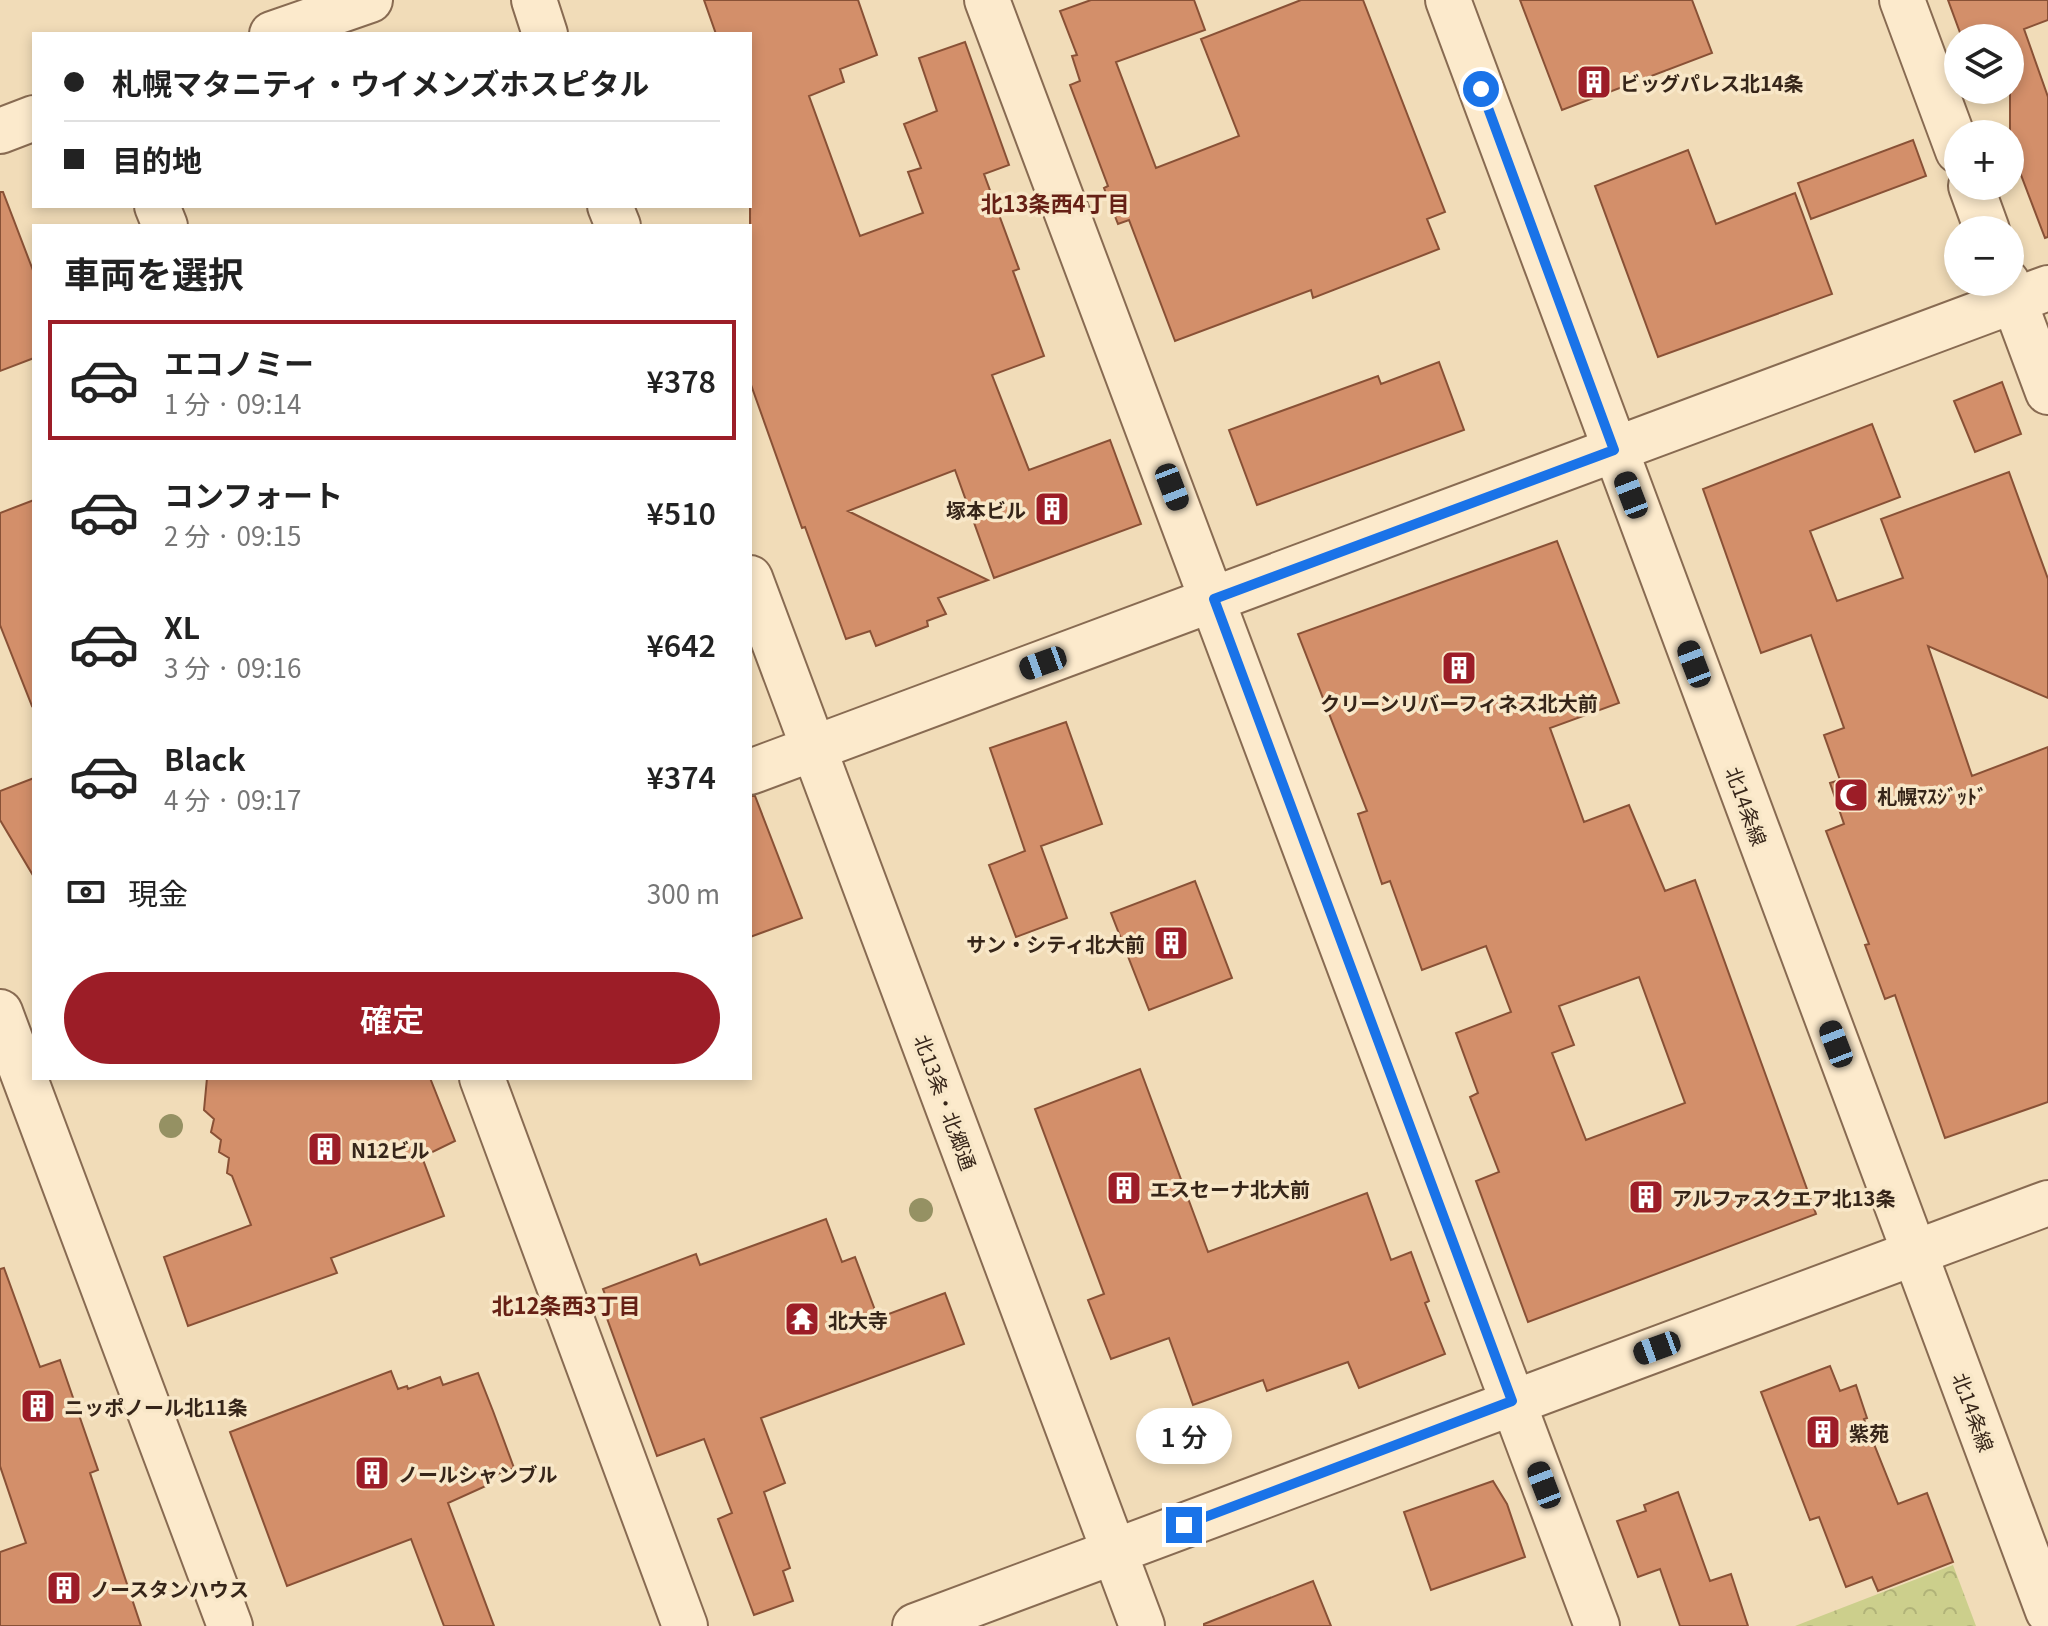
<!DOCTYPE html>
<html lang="ja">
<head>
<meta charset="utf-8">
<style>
  body { margin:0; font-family:Georgia,"Noto Sans JP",serif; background:#f6f6f6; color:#222; height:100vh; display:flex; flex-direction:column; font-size:30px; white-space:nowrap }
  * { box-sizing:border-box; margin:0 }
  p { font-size:26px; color:#767676 }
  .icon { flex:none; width:44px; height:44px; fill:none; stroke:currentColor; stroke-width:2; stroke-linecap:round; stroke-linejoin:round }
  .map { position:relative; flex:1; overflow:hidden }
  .panel { position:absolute; left:32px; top:224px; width:720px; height:856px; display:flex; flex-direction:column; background:#fff; border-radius:0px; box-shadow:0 4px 12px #0003 }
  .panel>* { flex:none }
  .guide { position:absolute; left:32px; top:32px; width:720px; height:176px; border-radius:0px; box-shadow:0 4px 12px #0003; display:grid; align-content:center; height:176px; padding:0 32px; background:#fff }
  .tools { position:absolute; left:1944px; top:24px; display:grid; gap:16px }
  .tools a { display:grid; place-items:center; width:80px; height:80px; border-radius:50%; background:#fff; box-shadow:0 4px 12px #0003; font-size:40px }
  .end { position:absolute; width:36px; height:36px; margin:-18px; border:10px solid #1a73e8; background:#fff; box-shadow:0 0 0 4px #fff }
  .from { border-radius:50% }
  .bubble { position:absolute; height:56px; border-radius:28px; background:#fff; box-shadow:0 4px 12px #0003; font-size:26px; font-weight:600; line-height:56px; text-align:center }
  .car { position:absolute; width:24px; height:48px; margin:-24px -12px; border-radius:10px; box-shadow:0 0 6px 2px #0007; background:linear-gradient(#222 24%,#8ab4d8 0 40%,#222 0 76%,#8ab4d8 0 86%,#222 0) }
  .guide b { display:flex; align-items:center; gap:28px; height:76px; font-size:30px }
  .guide b+b { border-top:2px solid #e0e0e0 }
  .guide i { width:20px; height:20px; background:#222 }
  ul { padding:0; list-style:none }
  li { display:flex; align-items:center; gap:24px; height:120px; margin:0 16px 12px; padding:0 16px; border:4px solid transparent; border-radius:0px }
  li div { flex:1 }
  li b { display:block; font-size:30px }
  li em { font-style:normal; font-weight:600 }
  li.on { border-color:#9c1d27 }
  li>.icon { width:72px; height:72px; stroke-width:1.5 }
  h2 { padding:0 32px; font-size:36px; line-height:96px }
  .pay { display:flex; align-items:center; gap:20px; height:88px; padding:0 32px; font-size:30px }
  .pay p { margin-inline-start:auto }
  .cta { display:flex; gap:16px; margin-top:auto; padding:16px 32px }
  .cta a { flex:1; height:92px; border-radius:48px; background:#9c1d27; color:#fff; font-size:32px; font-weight:600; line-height:92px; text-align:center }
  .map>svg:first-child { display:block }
  .forest { fill:url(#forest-crowns) }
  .building { fill:#d38f6a; stroke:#895136; stroke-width:2; fill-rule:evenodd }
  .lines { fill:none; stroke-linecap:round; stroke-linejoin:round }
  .minor-casing { stroke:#886b52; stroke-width:48 }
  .minor { stroke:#fceacc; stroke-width:44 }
  .tree { fill:#959163 }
  .route { stroke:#1a73e8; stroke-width:10 }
  .labels { text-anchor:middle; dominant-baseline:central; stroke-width:7; stroke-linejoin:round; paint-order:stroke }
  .poi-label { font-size:20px; font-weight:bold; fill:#362519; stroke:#f8e7c8; text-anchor:start }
  .street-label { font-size:20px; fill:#362519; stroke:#f8e7c8 }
  .neighbourhood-label { font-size:22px; font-weight:bold; fill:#662015; stroke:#f8e7c8 }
</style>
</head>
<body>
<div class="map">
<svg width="2048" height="1626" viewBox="0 0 2048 1626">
  <defs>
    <pattern id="forest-crowns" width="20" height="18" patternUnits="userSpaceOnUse" patternTransform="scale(2)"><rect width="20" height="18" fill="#cccf8c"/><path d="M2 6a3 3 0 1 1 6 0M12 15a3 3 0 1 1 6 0" fill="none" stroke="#b0b278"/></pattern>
  </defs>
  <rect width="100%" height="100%" fill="#f1dcb8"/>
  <path class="forest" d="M1953,1565L1976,1626H1795Z"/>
  <path class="building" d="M704,0H858L877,55L840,69L844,82L809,96L860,236L923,213L908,172L921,168L904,124L937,111L919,58L965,42L1009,165L984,174L1019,269L1013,271L1044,356L992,375L1029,470L1110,440L1141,524L994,578L955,470L848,511L988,580L938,598L946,614L927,621L928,626L876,646L870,631L846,639L805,527L802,528L750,382V34H716Z
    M1091,0H1194L1205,30L1116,62L1156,168L1239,136L1201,39L1301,0H1363L1445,212L1427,219L1439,249L1313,298L1311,290L1175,341L1129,220L1118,224L1104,188L1108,186L1070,85L1080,81L1072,56L1077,55L1060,11Z
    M1520,0H1692L1712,53L1562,110Z
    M1948,0H2048V20L2024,29L2048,97V237L2045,238L2010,146V38H1962Z
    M1913,140L1926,176L1811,219L1798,183Z
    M1688,150L1716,224L1795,193L1832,294L1658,357L1595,186Z
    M0,192H3L34,273V358L0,371Z
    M1439,362L1464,430L1257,505L1229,430L1378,376L1381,384Z
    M2002,382L2021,434L1975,452L1954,401Z
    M1872,424L1900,497L1810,531L1837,601L1903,578L1881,519L2009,472L2048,579V698L1928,646L1972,776L2048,747V1102L1945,1138L1895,995L1885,999L1865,945L1869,944L1826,831L1844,824L1830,783L1840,780L1824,735L1844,728L1811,635L1761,653L1703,489Z
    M34,500V705L32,706L0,625V513Z
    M1557,541L1619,703L1550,728L1584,822L1629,805L1665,891L1695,880L1816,1214L1528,1322L1476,1181L1499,1172L1470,1097L1478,1093L1456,1033L1511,1012L1486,946L1422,970L1390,881L1382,884L1358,814L1367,811L1298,634ZM1639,977L1685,1103L1586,1140L1552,1053L1574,1045L1559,1006Z
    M1066,722L1102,824L1041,846L1067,918L1016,937L989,865L1025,851L990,748Z
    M34,778V877L0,820V791Z
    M750,796H755L802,918L750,937Z
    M1195,881L1232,978L1149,1010L1111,913Z
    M1140,1069L1208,1252L1367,1193L1391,1260L1411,1252L1429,1301L1425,1303L1445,1354L1359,1388L1348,1362L1267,1391L1263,1380L1193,1405L1169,1338L1111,1359L1088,1300L1104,1294L1035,1109Z
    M207,1078H430L455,1141L422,1157L444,1216L331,1258L337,1273L188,1326L164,1257L251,1225L232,1176L227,1173L229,1158L219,1152L221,1140L211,1132L214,1119L204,1110Z
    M826,1219L842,1262L855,1257L878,1318L945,1293L964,1344L761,1418L785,1483L764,1492L790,1568L783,1571L793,1601L754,1615L718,1519L732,1513L704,1439L657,1456L604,1310L610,1308L603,1289L696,1254L700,1265Z
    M4,1268L40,1367L60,1360L98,1470L90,1473L141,1626H0V1552L26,1543L0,1466V1269Z
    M1830,1366L1840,1391L1856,1385L1867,1418L1864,1419L1898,1504L1927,1493L1953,1562L1878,1591L1872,1577L1846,1587L1819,1517L1810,1520L1761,1392Z
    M391,1371L398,1389L407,1386L408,1389L440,1377L443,1385L478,1373L493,1411L514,1468L485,1479L488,1485L448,1503L494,1626H444L411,1539L287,1586L230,1432Z
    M1493,1481L1507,1504L1525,1557L1431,1590L1404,1512Z
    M1678,1492L1710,1581L1731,1574L1748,1626H1680L1660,1569L1638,1577L1617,1521L1646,1511L1644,1505Z
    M1313,1581L1331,1626H1204V1624Z"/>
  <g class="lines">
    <defs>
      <path id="minor" d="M534,0L545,34
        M987,0L1597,1626
        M1448,0L2048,1611
        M1902,0L1958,151
        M272,34L370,0
        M0,131L34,118
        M1971,186L1987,230
        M157,206L165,226
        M610,206L618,226
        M2007,282L2048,392
        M750,578L1142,1626
        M750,772L2048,288
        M0,1012L230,1626
        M482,1078L685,1626
        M915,1626L2048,1203"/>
    </defs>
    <use href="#minor" class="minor-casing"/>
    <use href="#minor" class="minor"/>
  </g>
  <g class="tree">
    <circle cx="171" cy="1126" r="12"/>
    <circle cx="921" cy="1210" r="12"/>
  </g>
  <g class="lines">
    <path class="route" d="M1184,1525L1512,1401L1214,599L1614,450L1481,89"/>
  </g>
  <defs>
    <symbol id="building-square" viewBox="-11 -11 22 22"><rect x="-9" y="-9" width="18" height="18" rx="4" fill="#9c1d27" stroke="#f8e7c8"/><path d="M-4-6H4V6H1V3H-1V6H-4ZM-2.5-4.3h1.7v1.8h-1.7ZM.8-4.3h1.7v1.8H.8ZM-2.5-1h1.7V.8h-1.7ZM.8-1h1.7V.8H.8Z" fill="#fff"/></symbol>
    <symbol id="mosque-square" viewBox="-11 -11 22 22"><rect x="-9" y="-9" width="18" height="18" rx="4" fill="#9c1d27" stroke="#f8e7c8"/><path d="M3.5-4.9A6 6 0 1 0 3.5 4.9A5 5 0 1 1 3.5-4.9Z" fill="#fff"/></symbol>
    <symbol id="temple-square" viewBox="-11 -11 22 22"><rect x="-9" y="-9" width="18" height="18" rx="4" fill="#9c1d27" stroke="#f8e7c8"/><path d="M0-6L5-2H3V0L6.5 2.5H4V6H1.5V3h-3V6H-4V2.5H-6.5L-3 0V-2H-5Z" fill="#fff"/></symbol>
  </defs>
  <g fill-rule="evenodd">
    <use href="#building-square" x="1574" y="62" width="40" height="40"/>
    <use href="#building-square" x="1032" y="489" width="40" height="40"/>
    <use href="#building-square" x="1439" y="648" width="40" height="40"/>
    <use href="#mosque-square" x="1831" y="775" width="40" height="40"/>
    <use href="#building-square" x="1151" y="923" width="40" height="40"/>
    <use href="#building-square" x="305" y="1129" width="40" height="40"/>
    <use href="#building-square" x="1104" y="1168" width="40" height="40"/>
    <use href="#building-square" x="1626" y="1177" width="40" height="40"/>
    <use href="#temple-square" x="782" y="1299" width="40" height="40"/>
    <use href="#building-square" x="18" y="1386" width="40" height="40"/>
    <use href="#building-square" x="1803" y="1412" width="40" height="40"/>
    <use href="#building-square" x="352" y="1453" width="40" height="40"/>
    <use href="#building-square" x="44" y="1568" width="40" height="40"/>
  </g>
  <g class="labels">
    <g class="poi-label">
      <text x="1620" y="82">ビッグパレス北14条</text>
      <text x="1026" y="509" text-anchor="end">塚本ビル</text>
      <text x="1459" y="702" text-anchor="middle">クリーンリバーフィネス北大前</text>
      <text x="1877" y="795">札幌ﾏｽｼﾞｯﾄﾞ</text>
      <text x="1145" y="943" text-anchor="end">サン・シティ北大前</text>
      <text x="351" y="1149">N12ビル</text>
      <text x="1150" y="1188">エスセーナ北大前</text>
      <text x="1672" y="1197">アルファスクエア北13条</text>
      <text x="828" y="1319">北大寺</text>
      <text x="64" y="1406">ニッポノール北11条</text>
      <text x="1849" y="1432">紫苑</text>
      <text x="398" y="1473">ノールシャンブル</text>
      <text x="90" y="1588">ノースタンハウス</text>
    </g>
    <g class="street-label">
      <text transform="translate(1747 806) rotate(70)">北14条線</text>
      <text transform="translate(946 1102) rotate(70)">北13条・北郷通</text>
      <text transform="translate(1974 1412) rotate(70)">北14条線</text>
    </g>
    <g class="neighbourhood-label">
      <text x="1055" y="202">北13条西4丁目</text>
      <text x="566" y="1304">北12条西3丁目</text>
    </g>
  </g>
</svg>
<div class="tools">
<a><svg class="icon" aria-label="layers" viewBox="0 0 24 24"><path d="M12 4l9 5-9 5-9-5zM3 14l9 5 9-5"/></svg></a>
<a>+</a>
<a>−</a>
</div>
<i class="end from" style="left:1481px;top:89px"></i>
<i class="end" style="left:1184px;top:1525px"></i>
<div class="bubble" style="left:1136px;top:1408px;width:96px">1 分</div>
<i class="car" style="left:1172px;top:487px;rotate:159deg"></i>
<i class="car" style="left:1631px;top:495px;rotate:339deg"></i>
<i class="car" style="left:1043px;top:663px;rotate:250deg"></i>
<i class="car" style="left:1694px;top:664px;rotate:339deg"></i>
<i class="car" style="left:1836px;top:1044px;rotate:339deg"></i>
<i class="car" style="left:1657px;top:1348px;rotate:250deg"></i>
<i class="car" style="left:1544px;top:1485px;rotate:339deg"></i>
<div class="guide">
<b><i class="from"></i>札幌マタニティ・ウイメンズホスピタル</b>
<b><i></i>目的地</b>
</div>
<section class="panel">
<h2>車両を選択</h2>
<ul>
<li class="on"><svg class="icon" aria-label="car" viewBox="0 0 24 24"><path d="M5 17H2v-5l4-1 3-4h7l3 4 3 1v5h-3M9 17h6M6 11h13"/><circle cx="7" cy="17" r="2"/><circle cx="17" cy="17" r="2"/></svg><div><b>エコノミー</b><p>1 分 · 09:14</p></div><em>¥378</em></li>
<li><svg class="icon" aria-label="car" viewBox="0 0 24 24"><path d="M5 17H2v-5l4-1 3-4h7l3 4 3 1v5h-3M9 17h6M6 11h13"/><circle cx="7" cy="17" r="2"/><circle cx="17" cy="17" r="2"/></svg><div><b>コンフォート</b><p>2 分 · 09:15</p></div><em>¥510</em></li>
<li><svg class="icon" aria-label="car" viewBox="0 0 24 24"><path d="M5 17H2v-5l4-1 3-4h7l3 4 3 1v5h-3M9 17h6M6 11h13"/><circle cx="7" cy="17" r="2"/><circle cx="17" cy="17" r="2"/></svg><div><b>XL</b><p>3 分 · 09:16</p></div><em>¥642</em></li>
<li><svg class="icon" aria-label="car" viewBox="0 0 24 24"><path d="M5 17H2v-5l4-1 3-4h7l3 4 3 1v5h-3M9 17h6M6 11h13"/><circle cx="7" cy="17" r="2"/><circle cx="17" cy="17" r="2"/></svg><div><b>Black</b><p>4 分 · 09:17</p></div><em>¥374</em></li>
</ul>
<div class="pay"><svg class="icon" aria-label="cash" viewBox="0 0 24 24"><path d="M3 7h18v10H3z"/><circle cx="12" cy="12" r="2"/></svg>現金<p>300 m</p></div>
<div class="cta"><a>確定</a></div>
</section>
</div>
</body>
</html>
